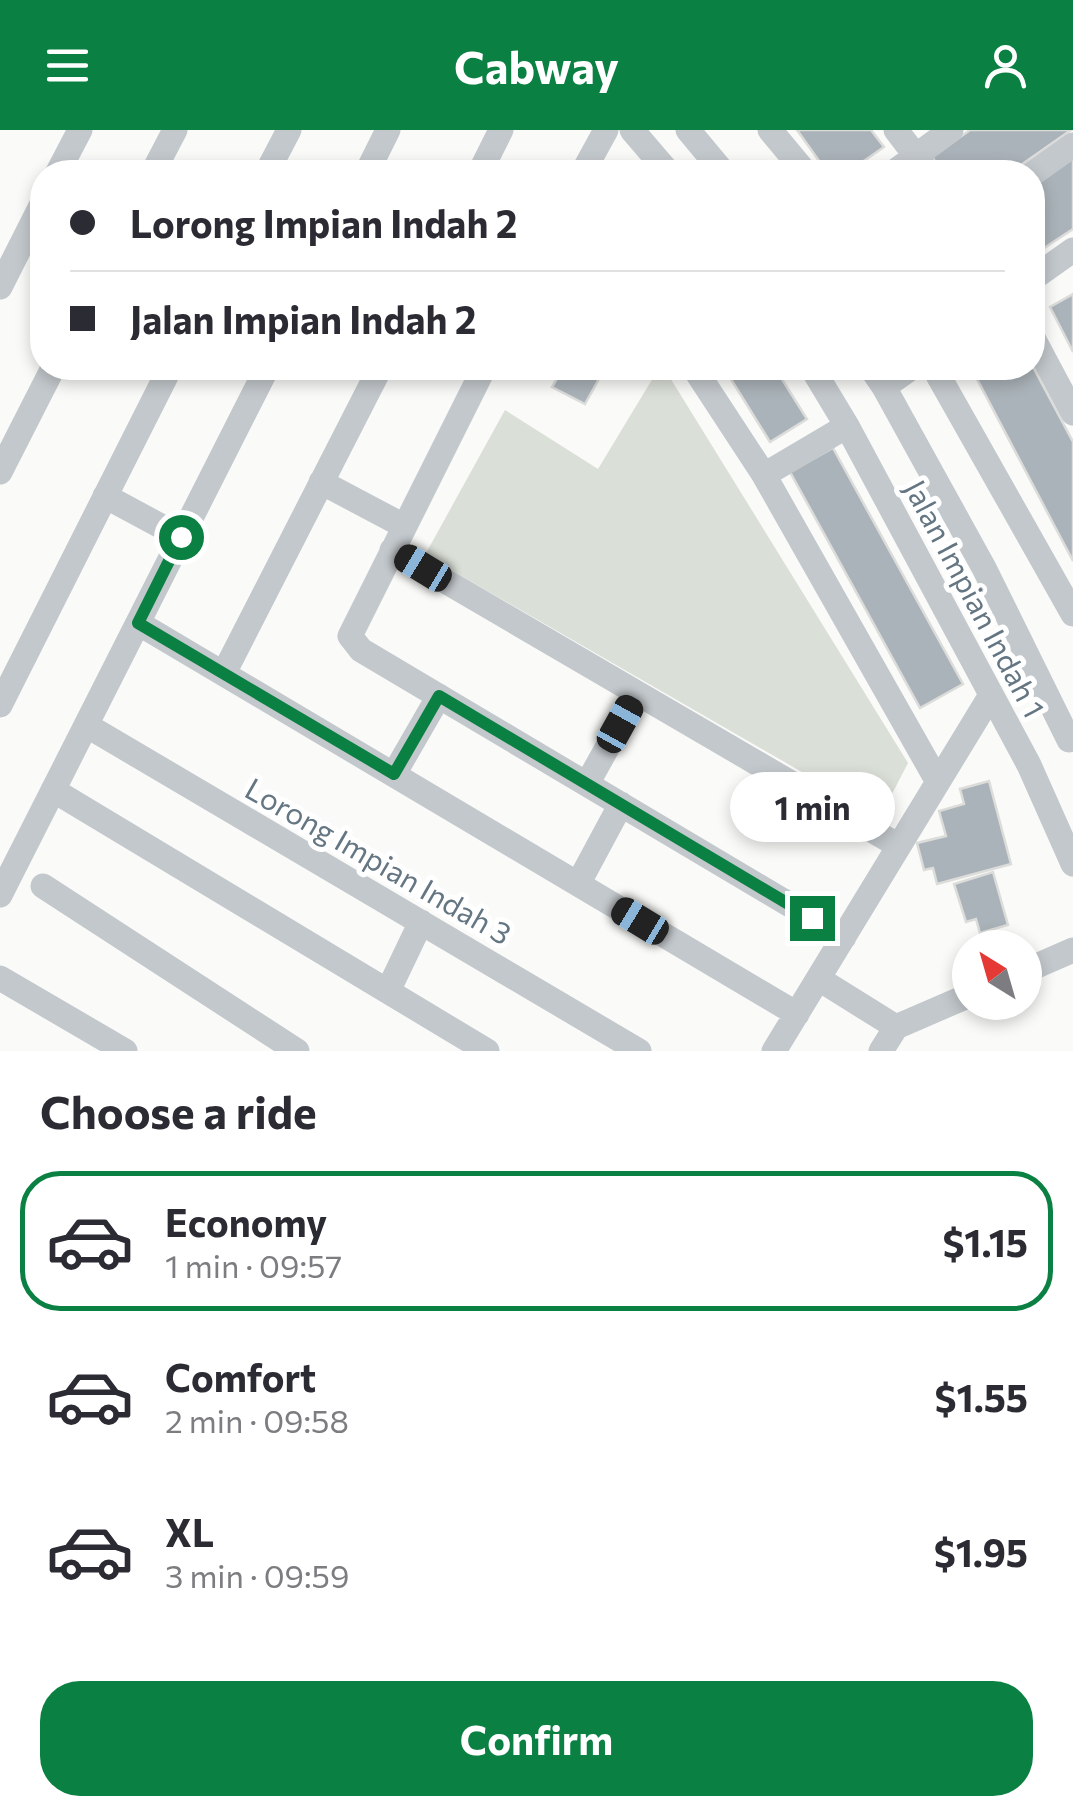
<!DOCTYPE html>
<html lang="en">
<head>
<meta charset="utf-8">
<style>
  body { margin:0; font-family:Commissioner,sans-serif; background:#f2f2f3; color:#2b2b33; height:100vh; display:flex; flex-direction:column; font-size:38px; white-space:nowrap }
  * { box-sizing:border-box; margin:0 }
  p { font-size:32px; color:#7c7c81 }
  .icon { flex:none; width:55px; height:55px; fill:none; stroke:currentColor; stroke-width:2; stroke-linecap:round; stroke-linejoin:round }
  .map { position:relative; height:921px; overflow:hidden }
  .drawer { display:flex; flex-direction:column; background:#fff; flex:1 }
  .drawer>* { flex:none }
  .guide { position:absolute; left:30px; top:30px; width:1015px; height:220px; border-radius:40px; box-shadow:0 5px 15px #0003; display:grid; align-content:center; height:220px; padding:0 40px; background:#fff }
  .needle { width:65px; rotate:323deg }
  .buttons { position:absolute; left:952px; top:800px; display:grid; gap:20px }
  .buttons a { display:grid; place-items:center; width:90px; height:90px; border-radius:50%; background:#fff; box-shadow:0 5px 15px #0003; font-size:50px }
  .end { position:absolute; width:45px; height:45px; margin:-22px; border:12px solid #0b8043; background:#fff; box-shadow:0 0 0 5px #fff }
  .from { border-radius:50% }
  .bubble { position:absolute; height:70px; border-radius:35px; background:#fff; box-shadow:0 5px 15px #0003; font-size:32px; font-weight:700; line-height:70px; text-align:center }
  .car { position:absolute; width:30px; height:60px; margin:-30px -15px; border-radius:12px; box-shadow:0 0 8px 2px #0007; background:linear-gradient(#222 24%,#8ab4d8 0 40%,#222 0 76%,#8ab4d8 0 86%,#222 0) }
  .guide b { display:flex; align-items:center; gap:35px; height:95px; font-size:38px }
  .guide b+b { border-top:2px solid #e1e1e2 }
  .guide i { width:25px; height:25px; background:#2b2b33 }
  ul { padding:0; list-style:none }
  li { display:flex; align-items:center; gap:30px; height:140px; margin:0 20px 15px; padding:0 20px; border:5px solid transparent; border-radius:40px }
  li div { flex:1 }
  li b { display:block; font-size:38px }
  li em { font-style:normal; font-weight:700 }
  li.on { border-color:#0b8043 }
  li>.icon { width:90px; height:90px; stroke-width:1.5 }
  h2 { padding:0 40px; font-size:45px; line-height:120px }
  .primary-button { display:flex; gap:20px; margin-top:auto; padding:20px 40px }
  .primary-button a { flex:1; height:115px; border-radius:40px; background:#0b8043; color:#fff; font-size:40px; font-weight:700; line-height:115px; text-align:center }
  header { display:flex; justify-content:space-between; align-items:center; height:130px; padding:0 40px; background:#0b8043; color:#fff; font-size:45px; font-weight:700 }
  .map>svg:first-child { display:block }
  .green { fill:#dadfd7 }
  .building { fill:#aab3b9; stroke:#dcdcda; stroke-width:2.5 }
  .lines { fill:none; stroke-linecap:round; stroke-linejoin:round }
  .minor { stroke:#c3c8cc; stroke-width:25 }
  .route { stroke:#0b8043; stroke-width:12 }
  .labels { text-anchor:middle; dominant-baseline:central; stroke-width:10; stroke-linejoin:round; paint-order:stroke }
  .street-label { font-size:30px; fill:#657683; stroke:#fff }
</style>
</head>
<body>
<header><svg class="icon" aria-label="menu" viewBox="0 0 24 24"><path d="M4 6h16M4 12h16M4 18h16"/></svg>Cabway<svg class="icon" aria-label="person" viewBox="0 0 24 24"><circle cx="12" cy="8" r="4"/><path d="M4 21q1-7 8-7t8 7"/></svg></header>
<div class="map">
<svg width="1073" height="921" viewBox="0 0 1073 921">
  <rect width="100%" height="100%" fill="#fafaf8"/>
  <path class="green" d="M659,238H664L908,633L880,687L425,425L505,280L598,339Z"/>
  <path class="building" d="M797,0H871L884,17L848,42H827Z
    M970,0H1071L1011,42H943L932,27Z
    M1073,28V99L1032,126V56Z
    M1073,164V222L1050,177Z
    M1032,235L1073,312V431L977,249L1000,238H1032Z
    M563,238H605L585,274L552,257Z
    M724,238H775L807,289L770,312Z
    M833,318L963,554L920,578L790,342Z
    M989,651L1011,734L937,754L933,738L924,740L917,713L946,706L939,681L964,674L960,659Z
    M993,742L1008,795L980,803L976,789L966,792L954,754Z"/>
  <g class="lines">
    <path class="minor" d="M632,0L668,42
      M688,0L723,42
      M770,0L805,42
      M896,0L928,42
      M58,42L80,0
      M153,42L175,0
      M267,42L289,0
      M367,42L388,0
      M480,42L501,0
      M583,42L606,0
      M894,42L951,0
      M1032,44L1073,15
      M1032,149L1073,120
      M0,157L42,74
      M1032,206L1073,283
      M484,238L350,506L361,520L844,807
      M694,238L764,345L938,652
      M812,238L847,296L1029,635L1073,734
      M871,238L884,257L984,438L1069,610
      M934,238L1073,484
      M884,257L911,238
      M0,342L53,238
      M764,345L847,296
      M321,352L404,396
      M105,366L181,407
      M392,420L899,716
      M138,493L797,884
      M224,543L380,238
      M0,575L170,238
      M86,595L639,921
      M394,644L439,566
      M587,654L637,564
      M53,660L487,921
      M578,754L621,674
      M43,756L297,921
      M0,765L267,238
      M1025,841L1073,820
      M0,848L125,921
      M819,849L896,897
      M388,861L421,792
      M774,921L991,565
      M881,921L896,897L970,865"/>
  </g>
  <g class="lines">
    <path class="route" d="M181,407L138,493L394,644L439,566L812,788"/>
  </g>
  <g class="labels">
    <g class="street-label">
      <text transform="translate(976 468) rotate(62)">Jalan Impian Indah 1</text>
      <text transform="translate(379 730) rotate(30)">Lorong Impian Indah 3</text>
    </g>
  </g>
</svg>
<div class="buttons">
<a><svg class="needle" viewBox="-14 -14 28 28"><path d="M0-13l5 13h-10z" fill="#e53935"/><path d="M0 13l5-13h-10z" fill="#7c7c81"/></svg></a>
</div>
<i class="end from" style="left:181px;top:407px"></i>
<i class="end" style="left:812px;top:788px"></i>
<div class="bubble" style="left:730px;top:642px;width:165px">1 min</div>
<i class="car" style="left:423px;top:438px;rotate:301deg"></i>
<i class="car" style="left:620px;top:594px;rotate:29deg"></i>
<i class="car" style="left:640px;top:791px;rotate:301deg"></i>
<div class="guide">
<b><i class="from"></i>Lorong Impian Indah 2</b>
<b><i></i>Jalan Impian Indah 2</b>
</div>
</div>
<section class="drawer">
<h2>Choose a ride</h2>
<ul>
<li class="on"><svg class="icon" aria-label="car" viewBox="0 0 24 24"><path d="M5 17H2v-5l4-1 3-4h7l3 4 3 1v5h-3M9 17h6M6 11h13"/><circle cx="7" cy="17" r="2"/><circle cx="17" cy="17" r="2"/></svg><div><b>Economy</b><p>1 min · 09:57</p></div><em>$1.15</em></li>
<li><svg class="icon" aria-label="car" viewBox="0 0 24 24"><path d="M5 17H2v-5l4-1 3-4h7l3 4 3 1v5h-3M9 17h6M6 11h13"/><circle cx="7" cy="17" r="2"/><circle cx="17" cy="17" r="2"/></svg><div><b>Comfort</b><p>2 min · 09:58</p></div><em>$1.55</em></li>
<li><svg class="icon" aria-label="car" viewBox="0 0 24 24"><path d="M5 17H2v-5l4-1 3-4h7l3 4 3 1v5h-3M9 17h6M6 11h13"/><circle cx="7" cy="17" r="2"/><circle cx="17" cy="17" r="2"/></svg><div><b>XL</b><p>3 min · 09:59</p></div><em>$1.95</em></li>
</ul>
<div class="primary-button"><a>Confirm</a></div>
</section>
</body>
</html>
